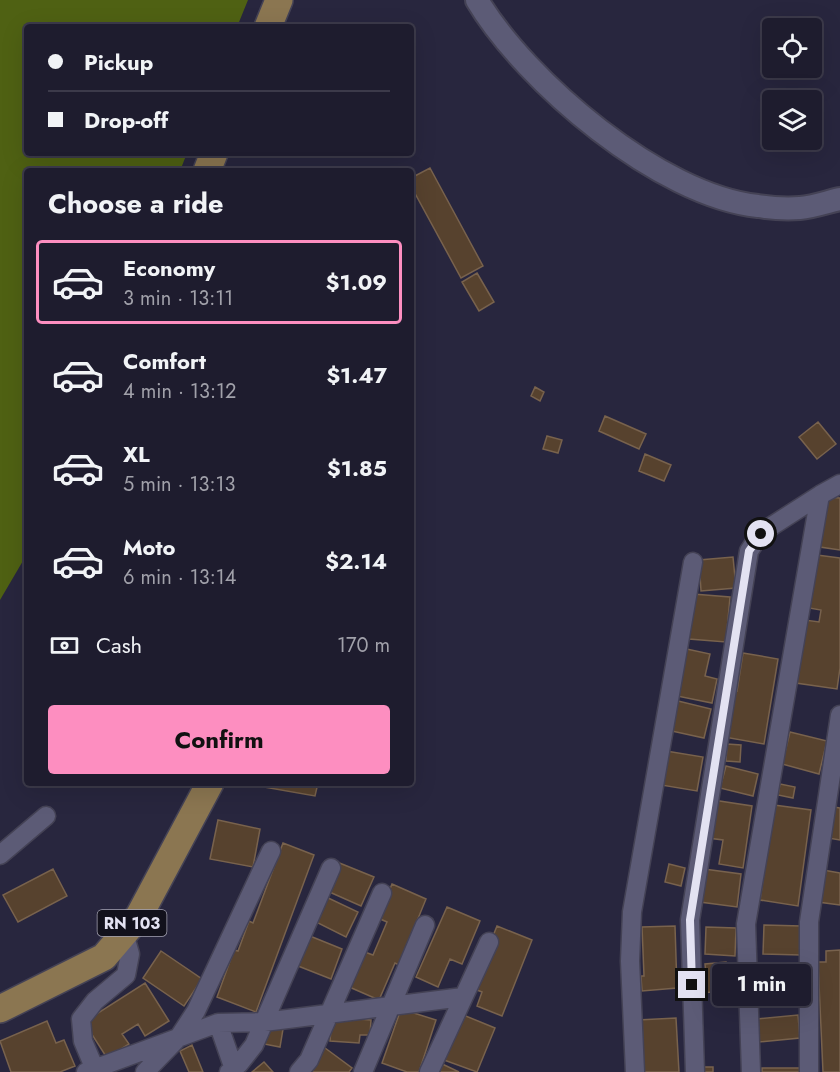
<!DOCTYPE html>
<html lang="en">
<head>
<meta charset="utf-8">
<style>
  body { margin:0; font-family:Jost,sans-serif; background:#2b293a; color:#f1f3f6; height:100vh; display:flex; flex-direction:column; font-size:22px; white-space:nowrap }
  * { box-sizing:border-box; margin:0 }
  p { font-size:20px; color:#a1a1aa }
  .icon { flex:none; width:33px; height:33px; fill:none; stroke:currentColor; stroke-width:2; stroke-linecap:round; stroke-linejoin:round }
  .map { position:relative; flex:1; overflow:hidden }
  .side { position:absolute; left:24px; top:168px; width:390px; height:618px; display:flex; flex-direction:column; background:#1e1c2e; border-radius:6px; box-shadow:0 6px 24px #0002,0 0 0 2px #3c3a4a }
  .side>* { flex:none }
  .banner { position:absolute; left:24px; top:24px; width:390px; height:132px; border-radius:6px; box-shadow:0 6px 24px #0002,0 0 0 2px #3c3a4a; display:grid; align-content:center; height:132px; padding:0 24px; background:#1e1c2e }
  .controls { position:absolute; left:762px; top:18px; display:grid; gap:12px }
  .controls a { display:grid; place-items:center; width:60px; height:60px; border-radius:6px; background:#1e1c2e; box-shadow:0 6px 24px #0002,0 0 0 2px #3c3a4a; font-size:30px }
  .end { position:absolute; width:27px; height:27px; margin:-14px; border:8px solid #e3e2f2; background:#111; box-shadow:0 0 0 3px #111 }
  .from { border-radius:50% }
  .bubble { position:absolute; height:42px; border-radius:6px; background:#1e1c2e; box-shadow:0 6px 24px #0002,0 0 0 2px #3c3a4a; font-size:20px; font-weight:700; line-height:42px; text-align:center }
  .banner b { display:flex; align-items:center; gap:21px; height:57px; font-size:22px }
  .banner b+b { border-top:2px solid #3c3a4a }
  .banner i { width:15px; height:15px; background:#f1f3f6 }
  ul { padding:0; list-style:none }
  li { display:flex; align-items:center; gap:18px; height:84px; margin:0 12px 9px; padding:0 12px; border:3px solid transparent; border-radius:6px }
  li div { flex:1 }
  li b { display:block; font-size:22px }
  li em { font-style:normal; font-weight:700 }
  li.on { border-color:#fd8ec0 }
  li>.icon { width:54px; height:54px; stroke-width:1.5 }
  h2 { padding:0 24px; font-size:27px; line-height:72px }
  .pay { display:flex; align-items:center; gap:15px; height:66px; padding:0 24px; font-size:22px }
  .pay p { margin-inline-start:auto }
  .button { display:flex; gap:12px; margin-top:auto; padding:12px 24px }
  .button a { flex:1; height:69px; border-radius:6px; background:#fd8ec0; color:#111; font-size:24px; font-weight:700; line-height:69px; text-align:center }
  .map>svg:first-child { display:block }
  .forest { fill:#4f6113 }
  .building { fill:#57422e; stroke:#78624d; stroke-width:1.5 }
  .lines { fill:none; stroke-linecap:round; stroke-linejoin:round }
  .minor-casing { stroke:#444255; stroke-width:21 }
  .tertiary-casing { stroke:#444255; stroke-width:26 }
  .primary-casing { stroke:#444255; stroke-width:30 }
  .minor { stroke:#5c5b76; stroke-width:18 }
  .tertiary { stroke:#5c5b76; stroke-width:22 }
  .primary { stroke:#8b7651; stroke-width:27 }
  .route { stroke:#e3e2f2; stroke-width:8 }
  .labels { text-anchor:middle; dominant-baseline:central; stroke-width:4.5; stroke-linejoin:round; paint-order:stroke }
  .shield { fill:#12111c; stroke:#a4a3b2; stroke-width:1.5 }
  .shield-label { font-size:16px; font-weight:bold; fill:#e3e2f2 }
</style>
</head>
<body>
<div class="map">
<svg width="840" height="1072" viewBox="0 0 840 1072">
  <rect width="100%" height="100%" fill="#28263e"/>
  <path class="forest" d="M0,0H248L237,27H27V153H187L180,171H27V554L0,600Z"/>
  <path class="building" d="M430,168L483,266L461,278L411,186V178Z
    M477,273L494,302L479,311L462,282Z
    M535,387L544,392L540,401L531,396Z
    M605,416L646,434L639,449L599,431Z
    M818,422L836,444L817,459L799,437Z
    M547,436L562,440L558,453L543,449Z
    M645,454L671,465L664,481L639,471Z
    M827,497L840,498V550L820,547Z
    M817,555L840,558V668L837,689L796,683L805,620L819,622L821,610L809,608Z
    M733,557L736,588L701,591L699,560Z
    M693,594L730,597L726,642L689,639Z
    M682,648L710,654L705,676L717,679L712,703L672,695Z
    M743,653L778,659L764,744L724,737L734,690L737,691Z
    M674,700L711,709L704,738L667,730Z
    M790,732L827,741L819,774L782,764Z
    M727,744L741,745L740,762L726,761Z
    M666,751L703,757L697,791L661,785Z
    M726,766L758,774L753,796L720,788Z
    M252,783H318L315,796L252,785Z
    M780,784L795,787L793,798L778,795Z
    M713,800L752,806L743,868L719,864L723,840L708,838Z
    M774,805L811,810L798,906L760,900Z
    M834,807L840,808V840L828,838Z
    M218,820L260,829L253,867L210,859Z
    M283,843L314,855L256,1012L217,997L234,950L238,951L249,921L253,923Z
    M337,862L374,877L361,906L325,890Z
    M669,864L685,868L681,886L665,882Z
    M53,869L67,896L18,922L3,895Z
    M704,869L741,874L737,907L700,902Z
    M823,870L840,873V905L818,902Z
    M392,884L426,899L399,965L395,963L379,1000L347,986L362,951L373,955L387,922L378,918Z
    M324,896L358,912L346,937L312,920Z
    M447,907L480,921L462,964L450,959L438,987L416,977Z
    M764,925L801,926V955L763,954Z
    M497,926L532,940L502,1016L477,1006L482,992L472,988Z
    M675,926L677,988L642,991L641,976H644L642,927Z
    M706,927L736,928L735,956L705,954Z
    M305,934L342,949L331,979L293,964Z
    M840,950V1072H823L818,962H826V951Z
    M161,951L202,979L184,1006L143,978Z
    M726,962L728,991L699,993L697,975H706L705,964Z
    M145,983L169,1021L145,1036L138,1024L122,1034L129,1044L107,1058L84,1022Z
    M401,1009L436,1020L419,1072H407L382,1063Z
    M456,1012L495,1028L477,1072L444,1060Z
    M798,1015L800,1038L759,1042L757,1019Z
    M332,1017L371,1020L370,1035H360L359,1043L330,1041Z
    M676,1018L679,1072H641L638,1020Z
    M47,1021L56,1043L64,1040L75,1066L60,1072H11L0,1041Z
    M268,1025L283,1029L280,1047L264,1044Z
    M192,1045L203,1072H189L180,1051Z
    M321,1045L352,1068L349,1072H301Z
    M264,1062L273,1072H252Z
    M438,1062L459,1072H434Z
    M698,1067H713V1072H698Z
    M762,1068H801V1072H762Z"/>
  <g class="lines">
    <defs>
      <path id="minor" d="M0,855L46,816
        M218,1023L235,1072
        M86,1072L218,1023L264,1022L463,997
        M96,1072L83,1041L81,1019L95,1001L126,975L130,954L124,933
        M145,1072L179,1037L196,1011L271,851
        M229,1072L239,1064L254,1045L331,868
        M299,1072L309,1060L382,893
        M363,1072L425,925
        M429,1072L489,942
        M635,1072L630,961L632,912L693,562
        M695,1072L690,920L749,551L761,533L820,495L840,484
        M751,1072L746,924L820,495
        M809,1072V922L840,715"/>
      <path id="tertiary" d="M477,0C526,82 660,196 758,206C771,208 787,209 800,208C813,207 827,202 840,199"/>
      <path id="primary" d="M268,27L279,0
        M207,171L214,153
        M0,1009L104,957L139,916L210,783"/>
    </defs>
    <use href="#minor" class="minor-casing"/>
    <use href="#tertiary" class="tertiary-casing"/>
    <use href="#primary" class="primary-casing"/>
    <use href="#minor" class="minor"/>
    <use href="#tertiary" class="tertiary"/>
    <use href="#primary" class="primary"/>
  </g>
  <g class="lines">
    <path class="route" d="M692,985L690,920L749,551L761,534"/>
  </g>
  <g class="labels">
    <rect class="shield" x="97.5" y="910" width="69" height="26" rx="4.5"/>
    <g class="shield-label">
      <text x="132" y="923">RN 103</text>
    </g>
  </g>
</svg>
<div class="controls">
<a><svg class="icon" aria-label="locate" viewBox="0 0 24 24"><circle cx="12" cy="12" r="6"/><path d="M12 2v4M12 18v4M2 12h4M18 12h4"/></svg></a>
<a><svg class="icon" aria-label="layers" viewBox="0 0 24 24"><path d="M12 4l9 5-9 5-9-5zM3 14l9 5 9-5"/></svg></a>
</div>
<i class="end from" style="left:761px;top:534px"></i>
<i class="end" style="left:692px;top:985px"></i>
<div class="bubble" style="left:712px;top:964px;width:99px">1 min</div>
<div class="banner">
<b><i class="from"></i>Pickup</b>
<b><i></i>Drop-off</b>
</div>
<section class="side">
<h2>Choose a ride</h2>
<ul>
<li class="on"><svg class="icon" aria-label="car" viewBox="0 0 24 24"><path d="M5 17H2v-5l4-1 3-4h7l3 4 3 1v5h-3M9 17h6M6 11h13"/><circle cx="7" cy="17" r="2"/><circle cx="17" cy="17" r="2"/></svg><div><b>Economy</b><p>3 min · 13:11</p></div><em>$1.09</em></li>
<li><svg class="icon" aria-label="car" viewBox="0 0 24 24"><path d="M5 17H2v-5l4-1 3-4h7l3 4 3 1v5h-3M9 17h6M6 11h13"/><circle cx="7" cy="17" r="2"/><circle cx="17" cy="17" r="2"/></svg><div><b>Comfort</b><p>4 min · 13:12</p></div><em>$1.47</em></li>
<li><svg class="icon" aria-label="car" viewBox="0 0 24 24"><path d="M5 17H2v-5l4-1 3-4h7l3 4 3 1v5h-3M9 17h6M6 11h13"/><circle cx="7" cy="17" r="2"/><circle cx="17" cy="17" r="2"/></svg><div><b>XL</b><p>5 min · 13:13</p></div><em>$1.85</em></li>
<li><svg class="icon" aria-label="car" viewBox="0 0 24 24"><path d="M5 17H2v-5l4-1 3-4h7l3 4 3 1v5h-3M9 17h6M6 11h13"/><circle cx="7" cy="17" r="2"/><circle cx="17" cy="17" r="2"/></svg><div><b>Moto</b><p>6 min · 13:14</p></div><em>$2.14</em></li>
</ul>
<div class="pay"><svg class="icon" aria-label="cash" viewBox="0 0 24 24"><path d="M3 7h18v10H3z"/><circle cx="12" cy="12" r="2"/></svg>Cash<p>170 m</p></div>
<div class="button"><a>Confirm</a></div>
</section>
</div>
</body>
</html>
